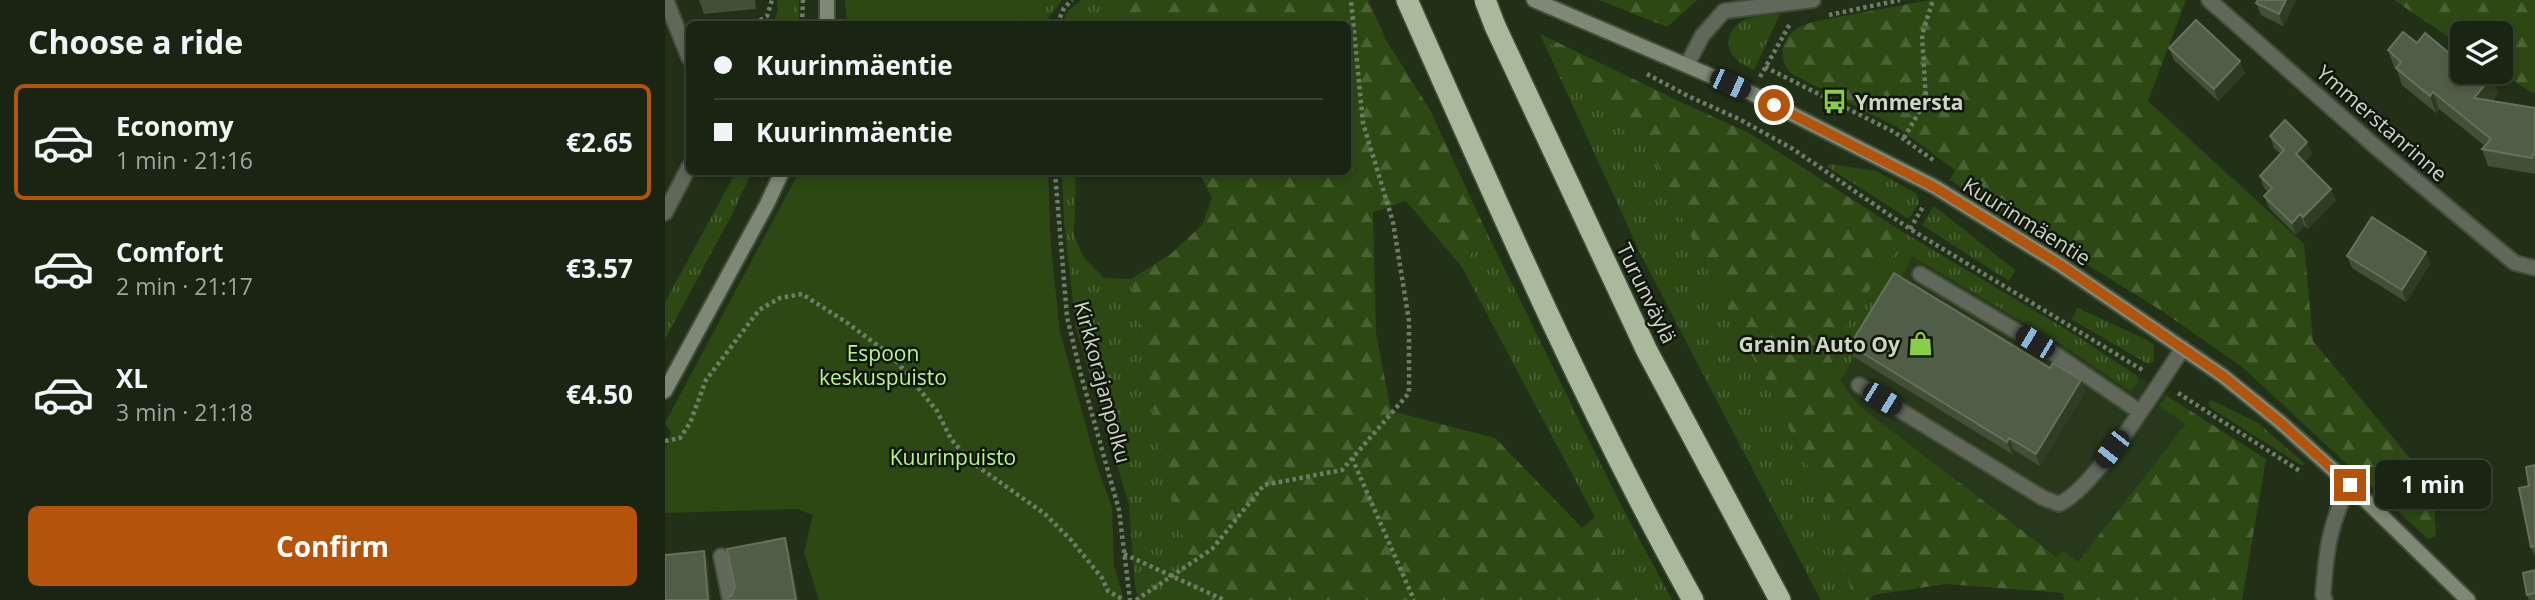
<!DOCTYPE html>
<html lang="en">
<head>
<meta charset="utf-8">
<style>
  body { margin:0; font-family:"Open Sans",sans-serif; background:#273020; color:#f1f3f6; height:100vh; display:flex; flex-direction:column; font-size:26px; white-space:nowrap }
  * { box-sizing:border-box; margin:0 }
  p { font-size:23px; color:#9fa49f }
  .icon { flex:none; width:38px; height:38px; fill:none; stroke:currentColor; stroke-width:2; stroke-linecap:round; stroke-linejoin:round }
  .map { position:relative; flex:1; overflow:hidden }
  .drawer { display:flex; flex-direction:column; background:#1a2412; width:665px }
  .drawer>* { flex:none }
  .hud { position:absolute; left:21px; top:21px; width:665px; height:154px; border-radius:10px; box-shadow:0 4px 10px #0003,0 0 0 2px #384132; display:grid; align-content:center; height:154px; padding:0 28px; background:#1a2412 }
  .fabs { position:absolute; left:1785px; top:21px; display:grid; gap:14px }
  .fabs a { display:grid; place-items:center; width:63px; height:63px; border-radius:10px; background:#1a2412; box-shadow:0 4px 10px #0003,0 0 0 2px #384132; font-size:35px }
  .end { position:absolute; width:32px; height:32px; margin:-16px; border:9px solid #b45309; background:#fff; box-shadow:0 0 0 4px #fff }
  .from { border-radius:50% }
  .bubble { position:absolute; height:49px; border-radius:10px; background:#1a2412; box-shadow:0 4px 10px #0003,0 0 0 2px #384132; font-size:23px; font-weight:700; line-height:49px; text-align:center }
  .car { position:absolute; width:21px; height:42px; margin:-21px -10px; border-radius:9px; box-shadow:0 0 5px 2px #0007; background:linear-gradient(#222 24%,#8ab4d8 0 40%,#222 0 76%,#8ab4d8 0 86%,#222 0) }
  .hud b { display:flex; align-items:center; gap:24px; height:66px; font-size:26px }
  .hud b+b { border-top:2px solid #384132 }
  .hud i { width:18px; height:18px; background:#f1f3f6 }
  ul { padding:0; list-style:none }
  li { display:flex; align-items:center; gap:21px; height:116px; margin:0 14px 10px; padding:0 14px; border:4px solid transparent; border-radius:10px }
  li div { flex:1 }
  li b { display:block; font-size:26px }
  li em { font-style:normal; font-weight:700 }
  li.selected { border-color:#b45309 }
  li>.icon { width:63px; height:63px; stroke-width:1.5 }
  h2 { padding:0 28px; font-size:32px; line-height:84px }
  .primary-button { display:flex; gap:14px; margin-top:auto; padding:14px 28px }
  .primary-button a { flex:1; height:80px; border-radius:10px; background:#b45309; color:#fff; font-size:28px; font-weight:700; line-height:80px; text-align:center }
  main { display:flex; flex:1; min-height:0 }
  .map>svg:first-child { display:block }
  .built { fill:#28391b }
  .grass { fill:url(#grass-tufts) }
  .forest { fill:url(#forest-firs) }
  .green { fill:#2d4813 }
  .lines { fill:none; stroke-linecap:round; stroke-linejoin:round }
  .lane-casing { stroke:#424e37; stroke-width:18 }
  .street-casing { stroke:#424e37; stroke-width:18 }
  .secondary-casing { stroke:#424e37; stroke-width:18 }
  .highway-casing { stroke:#424e37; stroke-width:24 }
  .path { stroke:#717c68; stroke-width:4.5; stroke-dasharray:3.5 3.5; stroke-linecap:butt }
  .lane { stroke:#60675b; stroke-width:14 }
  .street { stroke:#60675b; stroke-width:14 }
  .secondary { stroke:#7d8876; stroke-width:14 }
  .highway { stroke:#a8b99c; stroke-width:21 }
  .highway-bridge-casing { stroke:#424e37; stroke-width:24; stroke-linecap:butt }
  .highway-bridge { stroke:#a8b99c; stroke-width:21 }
  .wall { fill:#425038 }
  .shaded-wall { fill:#303d25 }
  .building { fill:#515e47; stroke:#65715b; stroke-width:2 }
  .route { stroke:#b45309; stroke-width:9 }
  .labels { text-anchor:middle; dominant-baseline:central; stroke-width:5; stroke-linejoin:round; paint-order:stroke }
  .poi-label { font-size:21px; font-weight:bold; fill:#cdd5c6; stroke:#10160b; text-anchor:start }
  .street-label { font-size:21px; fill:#cdd5c6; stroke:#10160b }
  .park-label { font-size:21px; fill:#b9f687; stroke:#10160b }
</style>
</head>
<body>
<main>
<section class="drawer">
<h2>Choose a ride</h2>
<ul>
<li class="selected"><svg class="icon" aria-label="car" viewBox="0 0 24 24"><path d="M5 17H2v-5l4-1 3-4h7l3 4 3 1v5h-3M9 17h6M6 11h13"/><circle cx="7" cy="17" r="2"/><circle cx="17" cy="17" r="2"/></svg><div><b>Economy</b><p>1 min · 21:16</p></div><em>€2.65</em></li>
<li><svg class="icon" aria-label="car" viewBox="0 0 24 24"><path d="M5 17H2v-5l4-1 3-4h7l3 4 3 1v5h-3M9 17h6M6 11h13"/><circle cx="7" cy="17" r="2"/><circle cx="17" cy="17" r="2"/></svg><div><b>Comfort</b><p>2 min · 21:17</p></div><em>€3.57</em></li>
<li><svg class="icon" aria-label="car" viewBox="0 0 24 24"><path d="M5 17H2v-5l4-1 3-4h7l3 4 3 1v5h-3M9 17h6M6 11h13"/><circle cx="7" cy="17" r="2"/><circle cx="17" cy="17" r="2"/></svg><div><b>XL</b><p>3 min · 21:18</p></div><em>€4.50</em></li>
</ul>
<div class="primary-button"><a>Confirm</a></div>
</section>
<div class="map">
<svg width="1870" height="600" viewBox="0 0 1870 600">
  <defs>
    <pattern id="grass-tufts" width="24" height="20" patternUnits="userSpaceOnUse" patternTransform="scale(1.75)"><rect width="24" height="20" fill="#2d4813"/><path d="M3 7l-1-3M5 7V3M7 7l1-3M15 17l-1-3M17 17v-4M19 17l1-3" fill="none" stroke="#4a6234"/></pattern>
    <pattern id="forest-firs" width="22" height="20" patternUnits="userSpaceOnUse" patternTransform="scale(1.75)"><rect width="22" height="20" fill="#2d4813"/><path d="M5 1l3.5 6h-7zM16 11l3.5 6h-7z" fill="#4a6234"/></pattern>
  </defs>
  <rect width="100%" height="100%" fill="#233018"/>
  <path class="built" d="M1241,234L1412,336L1530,414L1413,563L1393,557L1197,408L1182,392L1169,368Z"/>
  <path class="grass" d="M112,0H134V24H105C113,17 113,11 112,0Z
    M369,0H397L383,18L382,24H352Z
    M416,0H470L454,24H397L402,12Z
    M1115,14L1089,70C1081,66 1072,62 1067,54C1058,40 1068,23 1082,19C1092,15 1105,15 1115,14Z
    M875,34L944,99L984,144L1005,195L1158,495L1189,600H1156L1151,591L975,253Z
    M1165,164L1211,171L1252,194L1254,203L1245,217L1242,218L1163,167Z
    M71,172H87L66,216L0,339V302Z
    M397,172H411L409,235L419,258L439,278L466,279L501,483L538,600H474L470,587L464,505L411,328L399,222Z
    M1269,206L1350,270L1344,281L1257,225Z
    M821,231L956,505L1007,600H974L797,267Z
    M1241,234L1412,336L1472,376L1473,383L1465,391L1402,348L1247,256L1233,285L1175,380L1164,352Z
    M1413,308L1482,340L1489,345V361L1483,364L1406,319Z
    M1546,400L1593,423L1640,464L1636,465L1547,409L1543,404Z"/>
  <path class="forest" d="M470,0H703L721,40L765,110L821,231L797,267L741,201L708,212L711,333L726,411L830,438L917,528L930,517L974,600H538L501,483L466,279L507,253L537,225L547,198L534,172H682V24H454Z
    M934,0H1032L1002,27Z
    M1265,0H1521L1483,101L1639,244L1648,341L1768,486L1771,536L1763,539L1577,367L1497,311L1285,180L1290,170L1232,127L1127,74C1111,59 1116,36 1136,26C1151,20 1168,18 1184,15C1211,10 1238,5 1265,0Z
    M1729,0H1870V92L1867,93L1835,72L1836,33H1797V46Z
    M875,34L1020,104L1084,133L1241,234L1164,352C1171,374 1180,391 1197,408L1392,557L1398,551L1413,562L1521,424L1494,406L1502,396L1601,459L1577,600H1399L1398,593L1281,584L1208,595L1205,600H1189L1158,495L1005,195L984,144L944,99Z"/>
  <path class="green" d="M180,0H369L352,24H182Z
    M134,172H383L386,247L395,332L433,469L447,507L449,565L459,600H154L139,553L148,515L132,509L0,513V448L6,432L0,423Z"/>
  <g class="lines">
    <defs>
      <path id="lane" d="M1,0L24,58
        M0,213L24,167
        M1255,274L1393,356L1475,412
        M1194,385L1378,498L1394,504C1429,489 1494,384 1518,348
        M56,556L65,600
        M1660,600L1658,595C1661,554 1664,522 1685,485"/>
      <path id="street" d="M1544,0L1712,148L1827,244L1850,263L1870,268
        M1022,65L1037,36L1059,11L1148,0"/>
      <path id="secondary" d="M162,0V24
        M869,0L1086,93L1270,187L1394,264L1558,376L1615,422L1685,485L1803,600
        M0,391L102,204L117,172"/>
      <path id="highway" d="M742,0C832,203 920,406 1028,600
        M830,26L982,351L1115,600"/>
    </defs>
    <use href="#lane" class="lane-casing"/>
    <use href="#street" class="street-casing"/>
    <use href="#secondary" class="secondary-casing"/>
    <use href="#highway" class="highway-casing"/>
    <path class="path" d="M1164,15L1235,0
      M89,24L102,16L107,0
      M137,24L138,0
      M392,24L399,8L407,0
      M1100,67L1229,132L1268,160
      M982,74L1023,96L1074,119L1128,149L1245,229L1479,371
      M1095,77L1125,24
      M1239,138L1261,100L1257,35L1268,0
      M390,172L402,317L416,375L454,510L465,600
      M1245,229L1259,205
      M1513,393L1635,471
      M0,441L15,438L25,423L41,380L94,310L115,298L137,294L181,322L227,356L272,411L286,439L305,461L380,514L406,540L437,578L443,591L459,600
      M687,458L749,600
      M459,554L559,600
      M471,600L547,549L599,485L677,470L744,393V321L728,222L698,123L686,0"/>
    <use href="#lane" class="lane"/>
    <use href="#street" class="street"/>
    <use href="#secondary" class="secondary"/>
    <use href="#highway" class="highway"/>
    <defs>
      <path id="highway-bridge" d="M820,0L830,26"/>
    </defs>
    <use href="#highway-bridge" class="highway-bridge-casing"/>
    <use href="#highway-bridge" class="highway-bridge"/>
  </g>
  <path class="wall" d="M34,0H90L91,9L39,14Z
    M1631,0L1618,26L1596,15L1591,3Z
    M1752,43L1790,58L1827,76L1833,93L1827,101L1870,108V174L1823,166L1817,149L1820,146L1774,109L1771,113L1737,85L1732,70L1729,67L1723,50Z
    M1504,48L1580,73L1553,101L1509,60Z
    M1605,136L1647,154L1639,162L1671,200L1643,229L1639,226L1631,235L1604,208L1599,196L1603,192L1599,188L1595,176L1616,154L1609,148Z
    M1682,256L1765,264L1741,302L1687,268Z
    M1185,345L1385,368L1416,380L1420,392L1375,466L1349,450L1347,454L1189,357Z
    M1870,465V557L1866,547L1864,486Z
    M1870,570V600H1864L1862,595Z"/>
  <path class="shaded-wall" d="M1621,0H1631L1618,26L1614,14Z
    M1575,61L1580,73L1553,101L1549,89Z
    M1827,76L1833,93L1815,115L1809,98Z
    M1768,92L1774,109L1771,113L1765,96Z
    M1642,142L1647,154L1635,166L1631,154Z
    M1666,189L1671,200L1643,229L1638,217Z
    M1635,214L1639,226L1631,235L1627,223Z
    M1761,252L1765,264L1741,302L1737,290Z
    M1416,380L1420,392L1375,466L1371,454Z
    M1344,438L1349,450L1347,454L1342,442Z
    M120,538L124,550L134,600H131Z
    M39,551L43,560L46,600H43Z"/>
  <path class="building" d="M1593,0H1621L1614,14L1591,3Z
    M1531,20L1575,61L1549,89L1504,48Z
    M1738,32L1752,43L1760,33L1790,58L1796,51L1797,52V72H1821L1827,76L1809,98L1870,108V155L1868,154L1867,158L1817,149L1826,139L1768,92L1765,96L1731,68L1736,62L1723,50Z
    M1620,120L1642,142L1631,154L1666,189L1638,217L1635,214L1627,223L1599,196L1607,188L1595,176L1619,150L1605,136Z
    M1707,217L1761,252L1737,290L1682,256Z
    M1229,273L1385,368L1388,363L1416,380L1371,454L1344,438L1342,442L1185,345Z
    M1870,465V546L1866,547L1854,488L1864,486L1861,467Z
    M120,538L131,600H63V597L67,595L70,587L62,549Z
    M39,551L43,600H0V555Z
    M1870,570V593L1862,595L1858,573Z"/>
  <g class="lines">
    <path class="route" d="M1109,105L1269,187L1394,264L1558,376L1615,422L1685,485"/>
  </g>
  <defs>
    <symbol id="bus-bare" viewBox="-9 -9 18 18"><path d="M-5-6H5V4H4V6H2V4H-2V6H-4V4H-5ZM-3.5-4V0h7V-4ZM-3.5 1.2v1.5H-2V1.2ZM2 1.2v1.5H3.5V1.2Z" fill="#8ace48" stroke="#10160b" stroke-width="2.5" paint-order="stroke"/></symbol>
    <symbol id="shop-bare" viewBox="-9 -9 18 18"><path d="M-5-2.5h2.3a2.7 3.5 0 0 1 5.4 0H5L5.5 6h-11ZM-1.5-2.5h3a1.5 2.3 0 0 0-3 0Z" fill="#8ace48" stroke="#10160b" stroke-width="2.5" paint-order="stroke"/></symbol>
  </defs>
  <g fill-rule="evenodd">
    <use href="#bus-bare" x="1152" y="84" width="35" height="35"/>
    <use href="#shop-bare" x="1238" y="326" width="35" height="35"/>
  </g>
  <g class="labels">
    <g class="poi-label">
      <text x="1190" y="102">Ymmersta</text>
      <text x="1235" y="344" text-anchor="end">Granin Auto Oy</text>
    </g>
    <g class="street-label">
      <text transform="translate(1717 123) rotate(41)">Ymmerstanrinne</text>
      <text transform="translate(1362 221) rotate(32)">Kuurinmäentie</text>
      <text transform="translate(982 293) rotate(64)">Turunväylä</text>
      <text transform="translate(438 382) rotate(75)">Kirkkorajanpolku</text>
    </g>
    <g class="park-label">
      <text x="218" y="353">Espoon<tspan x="218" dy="24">keskuspuisto</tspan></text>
      <text x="288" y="457">Kuurinpuisto</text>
    </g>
  </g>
</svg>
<div class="fabs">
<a><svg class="icon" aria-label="layers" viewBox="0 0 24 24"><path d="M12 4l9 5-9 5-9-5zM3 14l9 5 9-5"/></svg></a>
</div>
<i class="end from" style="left:1109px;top:105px"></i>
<i class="end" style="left:1685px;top:485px"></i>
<div class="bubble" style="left:1710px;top:460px;width:116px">1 min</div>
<i class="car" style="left:1065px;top:84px;rotate:114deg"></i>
<i class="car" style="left:1370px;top:342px;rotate:301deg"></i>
<i class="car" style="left:1217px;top:399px;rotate:122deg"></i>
<i class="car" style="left:1447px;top:449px;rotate:218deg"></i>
<div class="hud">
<b><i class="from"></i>Kuurinmäentie</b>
<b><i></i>Kuurinmäentie</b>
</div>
</div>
</main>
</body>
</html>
